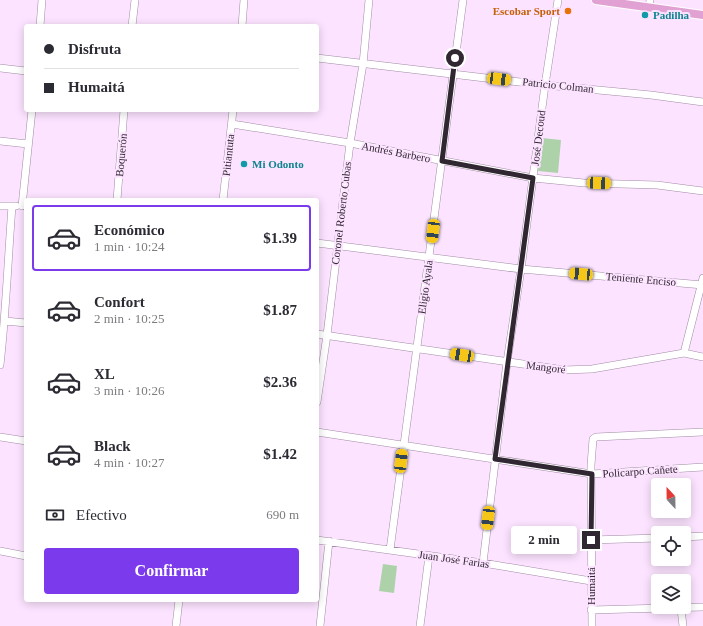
<!DOCTYPE html>
<html lang="es">
<head>
<meta charset="utf-8">
<style>
  body { margin:0; font-family:"Times New Roman",serif; background:#f7f7f7; color:#2b2b33; height:100vh; display:flex; flex-direction:column; font-size:15px; white-space:nowrap }
  * { box-sizing:border-box; margin:0 }
  p { font-size:13px; color:#7c7c81 }
  .icon { flex:none; width:22px; height:22px; fill:none; stroke:currentColor; stroke-width:2; stroke-linecap:round; stroke-linejoin:round }
  .map { position:relative; flex:1; overflow:hidden }
  .sheet { position:absolute; left:24px; top:198px; width:295px; height:404px; display:flex; flex-direction:column; background:#fff; border-radius:4px; box-shadow:0 2px 10px #0003 }
  .sheet>* { flex:none }
  .hud { position:absolute; left:24px; top:24px; width:295px; height:88px; border-radius:4px; box-shadow:0 2px 10px #0003; display:grid; align-content:center; height:88px; padding:0 20px; background:#fff }
  .needle { width:26px; rotate:338deg }
  .fabs { position:absolute; left:651px; top:478px; display:grid; gap:8px }
  .fabs a { display:grid; place-items:center; width:40px; height:40px; border-radius:4px; background:#fff; box-shadow:0 2px 10px #0003; font-size:20px }
  .end { position:absolute; width:18px; height:18px; margin:-9px; border:5px solid #312732; background:#fff; box-shadow:0 0 0 2px #fff }
  .from { border-radius:50% }
  .bubble { position:absolute; height:28px; border-radius:4px; background:#fff; box-shadow:0 2px 10px #0003; font-size:13px; font-weight:800; line-height:28px; text-align:center }
  .car { position:absolute; width:12px; height:24px; margin:-12px -6px; border-radius:5px; box-shadow:0 0 3px 1px #0007; background:linear-gradient(#f5c518 24%,#345 0 40%,#f5c518 0 76%,#345 0 86%,#f5c518 0) }
  .hud b { display:flex; align-items:center; gap:14px; height:38px; font-size:15px }
  .hud b+b { border-top:1px solid #e1e1e2 }
  .hud i { width:10px; height:10px; background:#2b2b33 }
  ul { padding:7px 0 0; list-style:none }
  li { display:flex; align-items:center; gap:12px; height:66px; margin:0 8px 6px; padding:0 12px; border:2px solid transparent; border-radius:4px }
  li div { flex:1 }
  li b { display:block; font-size:15px }
  li em { font-style:normal; font-weight:800 }
  li.active { border-color:#7c3aed }
  li>.icon { width:36px; height:36px; stroke-width:1.5 }
  .pay { display:flex; align-items:center; gap:10px; height:44px; padding:0 20px; font-size:15px }
  .pay p { margin-inline-start:auto }
  .action { display:flex; gap:8px; margin-top:auto; padding:8px 20px }
  .action a { flex:1; height:46px; border-radius:4px; background:#7c3aed; color:#fff; font-size:16px; font-weight:800; line-height:46px; text-align:center }
  .map>svg:first-child { display:block }
  .green { fill:#add2a9 }
  .lines { fill:none; stroke-linecap:round; stroke-linejoin:round }
  .minor-casing { stroke:#a28ba5; stroke-width:8 }
  .major-casing { stroke:#fff; stroke-width:10 }
  .minor { stroke:#fff; stroke-width:7 }
  .major { stroke:#e1a1d3; stroke-width:8 }
  .route { stroke:#312732; stroke-width:5 }
  .food-dot { fill:#e8710a; stroke:#fce3ff; stroke-width:1.5 }
  .culture-dot { fill:#0f9aa8; stroke:#fce3ff; stroke-width:1.5 }
  .labels { text-anchor:middle; dominant-baseline:central; stroke-width:4; stroke-linejoin:round; paint-order:stroke }
  .food-label { font-size:11px; font-weight:bold; fill:#c56008; stroke:#fce3ff; text-anchor:end }
  .culture-label { font-size:11px; font-weight:bold; fill:#0d838f; stroke:#fce3ff; text-anchor:start }
  .street-label { font-size:11px; fill:#312732; stroke:#fce3ff }
</style>
</head>
<body>
<div class="map">
<svg width="703" height="626" viewBox="0 0 703 626">
  <rect width="100%" height="100%" fill="#fce3ff"/>
  <path class="green" d="M542,138L561,140L558,173L538,171Z
    M383,564L397,566L394,593L379,591Z"/>
  <g class="lines">
    <defs>
      <path id="minor" d="M649,8L650,0
        M40,26L42,0
        M132,26L135,0
        M242,26L244,0
        M317,58L545,85L651,95L703,102
        M0,68L26,71
        M232,124L350,143L533,178L584,183L657,185L703,191
        M0,141L28,144
        M117,200L124,110
        M223,200L233,110
        M0,206H16
        M22,206L32,110
        M317,243L521,269L703,285
        M5,321L26,323
        M317,334L564,370L592,369L684,353L703,357
        M684,353L703,278
        M0,365C6,312 8,259 12,206
        M317,402L327,335L350,143L363,64L369,0
        M317,432L592,474L703,467
        M0,437L26,441
        M684,537L703,536
        M317,540L483,563L591,581
        M591,540L658,538
        M390,550L463,0
        M0,551L26,556
        M483,563L507,362L521,269L545,85L558,0
        M681,609L683,626
        M591,610L703,607
        M176,626L179,600
        M320,626L329,541
        M420,626L429,556
        M592,626L591,465L593,439L596,437L703,432"/>
      <path id="major" d="M596,0L703,15"/>
    </defs>
    <use href="#minor" class="minor-casing"/>
    <use href="#major" class="major-casing"/>
    <use href="#minor" class="minor"/>
    <use href="#major" class="major"/>
  </g>
  <g class="lines">
    <path class="route" d="M455,58L442,161L533,178L495,459L592,474L591,540"/>
  </g>
  <circle class="food-dot" cx="568" cy="11" r="4"/>
  <g class="culture-dot">
    <circle cx="645" cy="15" r="4"/>
    <circle cx="244" cy="164" r="4"/>
  </g>
  <g class="labels">
    <g class="food-label">
      <text x="560" y="11">Escobar Sport</text>
    </g>
    <g class="culture-label">
      <text x="653" y="15">Padilha</text>
      <text x="252" y="164">Mi Odonto</text>
    </g>
    <g class="street-label">
      <text transform="translate(558 85) rotate(6)">Patricio Colman</text>
      <text transform="translate(538 138) rotate(-83)">José Decoud</text>
      <text transform="translate(396 152) rotate(11)">Andrés Barbero</text>
      <text transform="translate(121 155) rotate(-85)">Boquerón</text>
      <text transform="translate(228 155) rotate(-84)">Pitiantuta</text>
      <text transform="translate(341 213) rotate(-83)">Coronel Roberto Cubas</text>
      <text transform="translate(641 279) rotate(5)">Teniente Enciso</text>
      <text transform="translate(425 287) rotate(-82)">Eligio Ayala</text>
      <text transform="translate(546 367) rotate(7)">Mangoré</text>
      <text transform="translate(640 471) rotate(-4)">Policarpo Cañete</text>
      <text transform="translate(454 559) rotate(8)">Juan José Farias</text>
      <text transform="translate(591 586) rotate(-90)">Humaitá</text>
    </g>
  </g>
</svg>
<div class="fabs">
<a><svg class="needle" viewBox="-14 -14 28 28"><path d="M0-13l5 13h-10z" fill="#e53935"/><path d="M0 13l5-13h-10z" fill="#7c7c81"/></svg></a>
<a><svg class="icon" aria-label="locate" viewBox="0 0 24 24"><circle cx="12" cy="12" r="6"/><path d="M12 2v4M12 18v4M2 12h4M18 12h4"/></svg></a>
<a><svg class="icon" aria-label="layers" viewBox="0 0 24 24"><path d="M12 4l9 5-9 5-9-5zM3 14l9 5 9-5"/></svg></a>
</div>
<i class="end from" style="left:455px;top:58px"></i>
<i class="end" style="left:591px;top:540px"></i>
<div class="bubble" style="left:511px;top:526px;width:66px">2 min</div>
<i class="car" style="left:499px;top:79px;rotate:97deg"></i>
<i class="car" style="left:599px;top:183px;rotate:92deg"></i>
<i class="car" style="left:433px;top:231px;rotate:187deg"></i>
<i class="car" style="left:581px;top:274px;rotate:275deg"></i>
<i class="car" style="left:462px;top:355px;rotate:279deg"></i>
<i class="car" style="left:401px;top:461px;rotate:7deg"></i>
<i class="car" style="left:488px;top:518px;rotate:187deg"></i>
<div class="hud">
<b><i class="from"></i>Disfruta</b>
<b><i></i>Humaitá</b>
</div>
<section class="sheet">
<ul>
<li class="active"><svg class="icon" aria-label="car" viewBox="0 0 24 24"><path d="M5 17H2v-5l4-1 3-4h7l3 4 3 1v5h-3M9 17h6M6 11h13"/><circle cx="7" cy="17" r="2"/><circle cx="17" cy="17" r="2"/></svg><div><b>Económico</b><p>1 min · 10:24</p></div><em>$1.39</em></li>
<li><svg class="icon" aria-label="car" viewBox="0 0 24 24"><path d="M5 17H2v-5l4-1 3-4h7l3 4 3 1v5h-3M9 17h6M6 11h13"/><circle cx="7" cy="17" r="2"/><circle cx="17" cy="17" r="2"/></svg><div><b>Confort</b><p>2 min · 10:25</p></div><em>$1.87</em></li>
<li><svg class="icon" aria-label="car" viewBox="0 0 24 24"><path d="M5 17H2v-5l4-1 3-4h7l3 4 3 1v5h-3M9 17h6M6 11h13"/><circle cx="7" cy="17" r="2"/><circle cx="17" cy="17" r="2"/></svg><div><b>XL</b><p>3 min · 10:26</p></div><em>$2.36</em></li>
<li><svg class="icon" aria-label="car" viewBox="0 0 24 24"><path d="M5 17H2v-5l4-1 3-4h7l3 4 3 1v5h-3M9 17h6M6 11h13"/><circle cx="7" cy="17" r="2"/><circle cx="17" cy="17" r="2"/></svg><div><b>Black</b><p>4 min · 10:27</p></div><em>$1.42</em></li>
</ul>
<div class="pay"><svg class="icon" aria-label="cash" viewBox="0 0 24 24"><path d="M3 7h18v10H3z"/><circle cx="12" cy="12" r="2"/></svg>Efectivo<p>690 m</p></div>
<div class="action"><a>Confirmar</a></div>
</section>
</div>
</body>
</html>
